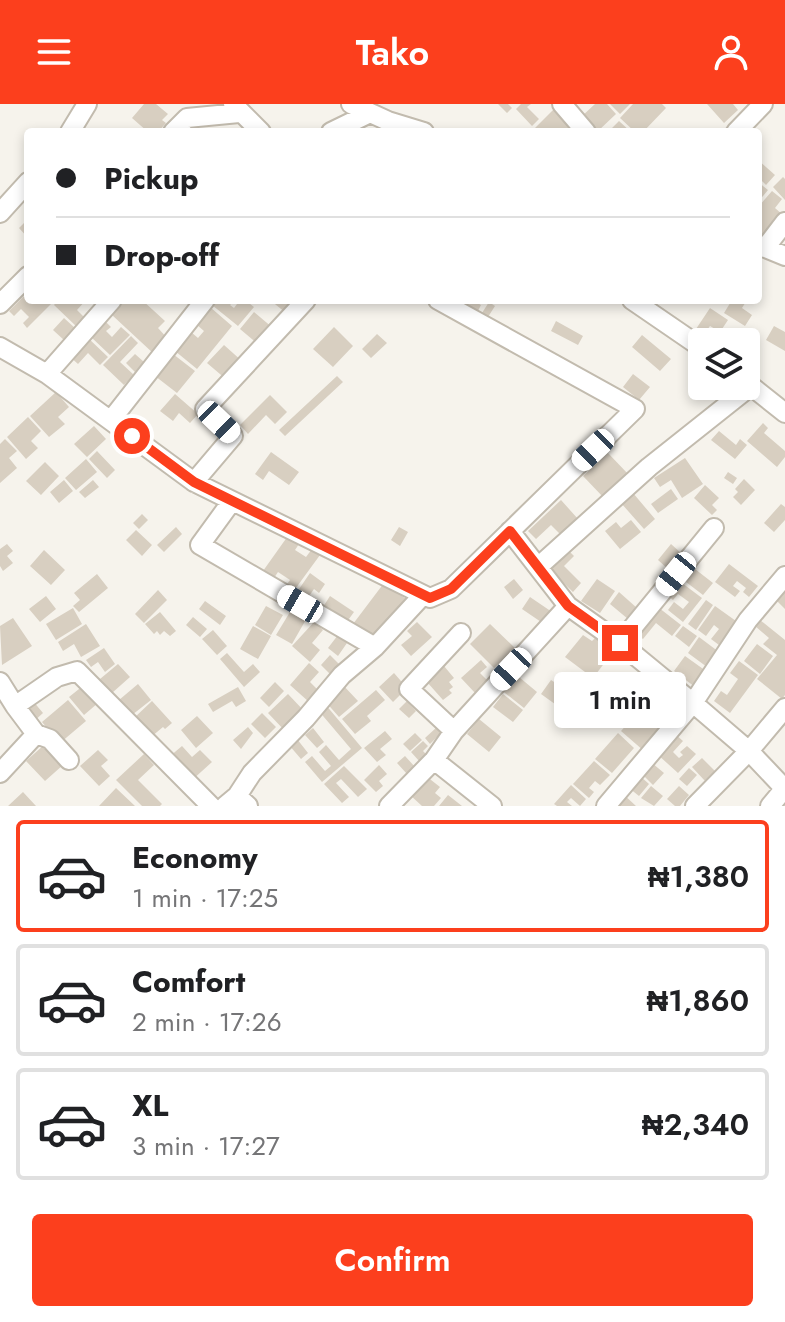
<!DOCTYPE html>
<html lang="en">
<head>
<meta charset="utf-8">
<style>
  body { margin:0; font-family:Jost,sans-serif; background:#f6f6f6; color:#202124; height:100vh; display:flex; flex-direction:column; font-size:30px; white-space:nowrap }
  * { box-sizing:border-box; margin:0 }
  p { font-size:26px; color:#757577 }
  .icon { flex:none; width:44px; height:44px; fill:none; stroke:currentColor; stroke-width:2; stroke-linecap:round; stroke-linejoin:round }
  .map { position:relative; height:702px; overflow:hidden }
  .sheet { display:flex; flex-direction:column; background:#fff; flex:1 }
  .sheet>* { flex:none }
  .banner { position:absolute; left:24px; top:24px; width:738px; height:176px; border-radius:8px; box-shadow:0 4px 12px #0003; display:grid; align-content:center; height:176px; padding:0 32px; background:#fff }
  .fabs { position:absolute; left:688px; top:224px; display:grid; gap:16px }
  .fabs a { display:grid; place-items:center; width:72px; height:72px; border-radius:8px; background:#fff; box-shadow:0 4px 12px #0003; font-size:40px }
  .end { position:absolute; width:36px; height:36px; margin:-18px; border:10px solid #fc3f1d; background:#fff; box-shadow:0 0 0 4px #fff }
  .from { border-radius:50% }
  .bubble { position:absolute; height:56px; border-radius:8px; background:#fff; box-shadow:0 4px 12px #0003; font-size:26px; font-weight:600; line-height:56px; text-align:center }
  .car { position:absolute; width:24px; height:48px; margin:-24px -12px; border-radius:10px; box-shadow:0 0 6px 2px #0007; background:linear-gradient(#fff 24%,#345 0 40%,#fff 0 76%,#345 0 86%,#fff 0) }
  .banner b { display:flex; align-items:center; gap:28px; height:76px; font-size:30px }
  .banner b+b { border-top:2px solid #e0e0e0 }
  .banner i { width:20px; height:20px; background:#202124 }
  ul { padding:14px 0 0; list-style:none }
  li { display:flex; align-items:center; gap:24px; height:112px; margin:0 16px 12px; padding:0 16px; border:4px solid #e0e0e0; border-radius:8px }
  li div { flex:1 }
  li b { display:block; font-size:30px }
  li em { font-style:normal; font-weight:600 }
  li.selected { border-color:#fc3f1d }
  li>.icon { width:72px; height:72px; stroke-width:1.5 }
  .cta { display:flex; gap:16px; margin-top:auto; padding:16px 32px }
  .cta a { flex:1; height:92px; border-radius:8px; background:#fc3f1d; color:#fff; font-size:32px; font-weight:600; line-height:92px; text-align:center }
  header { display:flex; justify-content:space-between; align-items:center; height:104px; padding:0 32px; background:#fc3f1d; color:#fff; font-size:36px; font-weight:600 }
  .map>svg:first-child { display:block }
  .building { fill:#d8cfc1 }
  .lines { fill:none; stroke-linecap:round; stroke-linejoin:round }
  .minor-casing { stroke:#c2bbae; stroke-width:22 }
  .minor { stroke:#fff; stroke-width:18 }
  .route { stroke:#fc3f1d; stroke-width:10 }
</style>
</head>
<body>
<header><svg class="icon" aria-label="menu" viewBox="0 0 24 24"><path d="M4 6h16M4 12h16M4 18h16"/></svg>Tako<svg class="icon" aria-label="person" viewBox="0 0 24 24"><circle cx="12" cy="8" r="4"/><path d="M4 21q1-7 8-7t8 7"/></svg></header>
<div class="map">
<svg width="785" height="702" viewBox="0 0 785 702">
  <rect width="100%" height="100%" fill="#f6f3ec"/>
  <path class="building" d="M144,0H156L168,10L162,16L166,19L158,28H148L132,14Z
    M498,0H508L512,4L507,9Z
    M521,0H531L527,3L539,15L532,22L516,5Z
    M595,0H607L616,10L597,28L581,13Z
    M610,0H630L620,10Z
    M633,0H662L666,4L643,28H635L620,14Z
    M707,0H733L738,6L724,19Z
    M555,4L578,28H531Z
    M619,17L631,28H608Z
    M758,56L775,71L766,81L758,73Z
    M783,73L785,75V96L773,83Z
    M758,78L768,86L758,98Z
    M772,87L782,95L775,104L783,111L764,132L758,127V103Z
    M24,119L28,123V134L19,124Z
    M28,188V196H47L51,200L27,224L23,219L29,213L21,205L14,212L9,207Z
    M58,196H86L77,206L86,215L78,224L54,201Z
    M126,196H142L165,217L158,224L168,235L154,250L112,211Z
    M216,196H235L230,201L234,204L240,196H245L254,203L238,222L212,201Z
    M270,196H297L286,209Z
    M455,196H472L481,201L477,209Z
    M732,196H747L742,204L752,211L745,222L724,209Z
    M489,198L495,202L488,213L482,209Z
    M210,203L232,222L197,265L175,247L191,228L198,234L204,227L196,220Z
    M710,204L728,216L720,228L710,222L702,233L694,228Z
    M254,208L273,224L259,241L240,225Z
    M64,214L76,225L65,237L53,226Z
    M556,217L583,232L578,241L551,227Z
    M106,218L111,223L106,227L112,233L121,223L130,231L110,251L91,233Z
    M774,222L785,228V247L766,236Z
    M334,223L353,242L333,263L313,245Z
    M377,230L387,239L371,254L362,245Z
    M642,231L671,255L660,267L632,243Z
    M131,232L138,239L120,258L134,271L124,281L103,261Z
    M87,233L108,253L100,261L88,249L78,260L69,252Z
    M224,241L243,258L227,276L207,259Z
    M135,250L144,258L135,268L126,259Z
    M173,250L195,267L177,289L155,272Z
    M633,270L650,283L639,296L623,283Z
    M337,272L343,278L285,332L279,326Z
    M56,288L69,303L58,313L65,320L49,333L30,312Z
    M175,290L198,310L190,319L179,309L173,317L160,307Z
    M270,291L287,308L275,320L266,311L248,330L240,321Z
    M28,313L41,327L31,337L38,344L26,355L7,333Z
    M763,319L768,324L764,329L785,347V353L777,363L747,337Z
    M94,322L106,335L87,353L74,340Z
    M719,327L736,341L740,335L747,341L735,355L711,336Z
    M5,335L17,347L9,354L17,364L0,379V340Z
    M97,347L115,366L107,374L89,355Z
    M271,348L299,368L289,381L269,367L263,376L255,370Z
    M608,349L629,371L604,394L583,372Z
    M685,354L703,380L682,394L671,376L660,383L654,374Z
    M86,355L97,368L76,386L65,374Z
    M45,358L59,372L41,391L26,377Z
    M728,368L737,374L733,380L724,374Z
    M744,375L755,386L741,401L733,393L738,388L735,385Z
    M64,376L73,387L59,399L50,388Z
    M93,376L99,383L85,394L79,388Z
    M705,381L719,394L712,401L717,406L712,411L694,394Z
    M671,385L678,395L658,409L651,400Z
    M633,389L655,415L644,425L621,399Z
    M561,396L578,415L561,431L551,421L536,435L528,427Z
    M781,400L785,403V416L774,428L764,419Z
    M142,410L148,416L139,425L133,419Z
    M631,416L641,428L620,445L605,427L616,418L621,424Z
    M176,423L182,430L164,448L157,441Z
    M399,423L408,428L400,442L391,436Z
    M136,426L152,441L142,452L126,436Z
    M290,429L301,437L295,446L306,453L312,445L320,451L293,488L285,483L290,476L278,468L274,474L263,467Z
    M7,440L13,447L7,452L13,459L3,467L0,462V445Z
    M671,440L681,449L668,465L658,456Z
    M566,444L574,452L564,462L581,479L573,488L548,464Z
    M44,446L65,466L51,481L30,462Z
    M729,460L758,482L749,493L743,488L746,484L737,477L733,482L740,487L735,493L715,478Z
    M695,465L713,479L703,491L686,478Z
    M310,469L325,480L319,489L314,485L307,495L297,488Z
    M97,470L108,484L79,508L73,502L80,496L74,489Z
    M514,475L523,486L513,495L504,483Z
    M597,475L615,487L600,509L581,497Z
    M678,476L702,494L683,518L668,506L674,498L683,505L689,498L678,490L673,496L666,490Z
    M384,479L406,495L375,536L353,520Z
    M785,480V505L773,493Z
    M158,486L167,496L144,519L135,510Z
    M619,488L637,504L628,515L610,500Z
    M46,492L56,505L40,518L29,505Z
    M330,492L354,508L346,519L323,503Z
    M530,493L552,508L544,520L522,505Z
    M706,496L713,501L696,526L688,520Z
    M205,497L226,512L220,521L199,505Z
    M654,500L681,521L672,532L656,519L643,535L632,527Z
    M266,502L283,511L271,531L255,521Z
    M715,502L736,517L719,541L711,535L719,525L714,521L706,532L698,526Z
    M293,503L308,512L292,540L276,531Z
    M73,504L82,520L56,536L46,520Z
    M160,508L176,527L170,532L164,527L160,531L157,527L154,530L145,520Z
    M193,513L207,525L200,533L186,521Z
    M13,514L32,542L2,561L0,522Z
    M760,516L785,536V591L782,595L757,575L777,551L763,540L769,534L755,522Z
    M314,518L323,526L312,539L320,546L310,558L292,542Z
    M417,518L432,533L411,552L401,541L412,532L407,527Z
    M86,520L100,542L81,553L74,540L63,547L58,538Z
    M490,520L515,544L494,564L470,540Z
    M253,522L271,532L258,555L240,545Z
    M683,522L697,532L689,543L675,532Z
    M213,526L227,542L217,551L202,535Z
    M338,531L347,539L338,552L328,544Z
    M583,531L592,537L595,534L606,542L602,548L609,553L593,574L565,553Z
    M699,533L719,548L707,563L688,549Z
    M757,540L773,552L760,570L744,557Z
    M104,544L115,560L105,568L98,558L91,563L86,556Z
    M227,549L244,568L253,560L260,568L244,583L220,555Z
    M330,551L340,561L334,574L321,561Z
    M685,552L706,567L695,583L674,567Z
    M481,556L487,563L480,569L489,578L476,590L461,574Z
    M739,557L758,571L730,609L714,597L721,587L727,591L738,575L730,569Z
    M309,559L319,568L310,578L319,587L309,598L290,581Z
    M118,560L130,573L112,589L100,575Z
    M444,562L454,574L449,578L453,583L449,586L452,589L443,596L427,578Z
    M394,569L407,584L393,598L379,583Z
    M510,572L516,577L519,573L537,588L524,604L500,585Z
    M551,576L562,583L557,590L571,601L566,608L541,590Z
    M275,578L284,587L269,603L260,594Z
    M138,580L151,596L132,611L119,596Z
    M342,580L358,597L339,613L324,596Z
    M84,581L98,599L84,611L69,593Z
    M238,583L246,597L236,603L232,597L213,608L208,600Z
    M376,586L385,596L367,612L371,617L355,630L342,615Z
    M657,587L679,607L644,647L621,627Z
    M288,590L305,608L285,627L268,609Z
    M503,590L523,606L513,618L493,603Z
    M68,596L86,617L60,639L42,618Z
    M33,597L43,609L32,619L21,606Z
    M152,597L172,619L165,625L163,623L151,633L134,614Z
    M407,597L416,607L409,614L399,605Z
    M325,600L362,644L322,678L305,658L312,652L325,667L331,662L319,648L326,641L339,656L351,645L318,606Z
    M262,609L276,623L265,634L251,620Z
    M197,612L213,629L196,644L181,626Z
    M479,615L501,633L489,648L467,630Z
    M248,623L253,629L241,645L233,636Z
    M437,623L442,628L430,640L425,634Z
    M313,624L324,638L317,644L305,631Z
    M385,627L392,635L380,645L386,651L377,658L364,644Z
    M415,629L422,636L410,647L403,640Z
    M618,629L634,644L612,669L595,655Z
    M675,630L683,637L673,648L679,654L683,651L680,648L687,642L696,650L678,669L657,650Z
    M297,635L308,649L301,655L289,641Z
    M423,637L428,642L423,647L428,652L420,658L411,648Z
    M44,641L63,661L45,677L26,657Z
    M182,642L192,653L200,646L212,658L191,677L169,653Z
    M98,646L108,656L101,662L110,672L99,682L80,662Z
    M144,650L154,661L138,676L162,700L160,702H142L116,676Z
    M405,652L415,663L407,670L397,659Z
    M702,654L715,667L705,677L692,663Z
    M594,657L610,671L600,681L595,677L589,684L594,688L589,694L573,680Z
    M652,659L664,669L653,681L642,670Z
    M379,661L387,670L379,677L383,682L376,688L364,676Z
    M344,662L367,685L358,693L341,675L336,679L349,693L342,699L324,680Z
    M689,664L697,671L687,682L679,675Z
    M426,672L440,683L435,689L441,694L434,702H422L410,691Z
    M640,672L649,680L639,692L629,684Z
    M571,681L586,695L580,702L571,694L567,698L572,702H557L554,700Z
    M651,682L663,692L654,702L641,694Z
    M679,682L689,691L680,702H675L667,695Z
    M116,684L135,702H99Z
    M23,688L36,702H8Z
    M622,689L636,702H611Z
    M448,691L462,702H439Z"/>
  <g class="lines">
    <defs>
      <path id="minor" d="M233,0L261,28
        M351,0L388,17L424,28
        M562,0L586,28
        M70,28L87,0
        M173,28L187,14L239,9
        M331,28L370,9
        M736,28L763,0
        M0,109L28,78
        M758,141L785,152
        M765,144L785,118
        M632,196L702,244
        M0,200L28,172
        M0,243L47,270L194,378L430,494L451,485L635,305L438,196
        M47,270L112,196
        M746,278L785,309
        M111,316L205,196
        M194,378L233,332L205,305L306,196
        M232,397L200,441L375,543
        M510,427L568,502L620,539L693,599L749,647L785,685
        M538,463L649,363L751,282
        M461,529L409,585L454,627L434,656L492,702
        M620,539L714,424
        M0,578L15,602
        M454,627L568,502
        M69,656L50,635L36,630L15,602L57,573L77,567L211,702
        M0,669L36,630
        M237,692L252,669L306,614L342,571L375,543L423,491
        M225,702L237,692L248,702
        M389,702L434,656
        M606,702L693,599L748,516L785,472
        M695,702L749,647L785,604
        M770,702L785,684"/>
    </defs>
    <use href="#minor" class="minor-casing"/>
    <use href="#minor" class="minor"/>
  </g>
  <g class="lines">
    <path class="route" d="M132,332L194,378L430,494L451,485L510,427L568,502L620,539"/>
  </g>
</svg>
<div class="fabs">
<a><svg class="icon" aria-label="layers" viewBox="0 0 24 24"><path d="M12 4l9 5-9 5-9-5zM3 14l9 5 9-5"/></svg></a>
</div>
<i class="end from" style="left:132px;top:332px"></i>
<i class="end" style="left:620px;top:539px"></i>
<div class="bubble" style="left:554px;top:568px;width:132px">1 min</div>
<i class="car" style="left:219px;top:318px;rotate:134deg"></i>
<i class="car" style="left:593px;top:346px;rotate:226deg"></i>
<i class="car" style="left:676px;top:470px;rotate:219deg"></i>
<i class="car" style="left:300px;top:500px;rotate:300deg"></i>
<i class="car" style="left:511px;top:565px;rotate:223deg"></i>
<div class="banner">
<b><i class="from"></i>Pickup</b>
<b><i></i>Drop-off</b>
</div>
</div>
<section class="sheet">
<ul>
<li class="selected"><svg class="icon" aria-label="car" viewBox="0 0 24 24"><path d="M5 17H2v-5l4-1 3-4h7l3 4 3 1v5h-3M9 17h6M6 11h13"/><circle cx="7" cy="17" r="2"/><circle cx="17" cy="17" r="2"/></svg><div><b>Economy</b><p>1 min · 17:25</p></div><em>₦1,380</em></li>
<li><svg class="icon" aria-label="car" viewBox="0 0 24 24"><path d="M5 17H2v-5l4-1 3-4h7l3 4 3 1v5h-3M9 17h6M6 11h13"/><circle cx="7" cy="17" r="2"/><circle cx="17" cy="17" r="2"/></svg><div><b>Comfort</b><p>2 min · 17:26</p></div><em>₦1,860</em></li>
<li><svg class="icon" aria-label="car" viewBox="0 0 24 24"><path d="M5 17H2v-5l4-1 3-4h7l3 4 3 1v5h-3M9 17h6M6 11h13"/><circle cx="7" cy="17" r="2"/><circle cx="17" cy="17" r="2"/></svg><div><b>XL</b><p>3 min · 17:27</p></div><em>₦2,340</em></li>
</ul>
<div class="cta"><a>Confirm</a></div>
</section>
</body>
</html>
